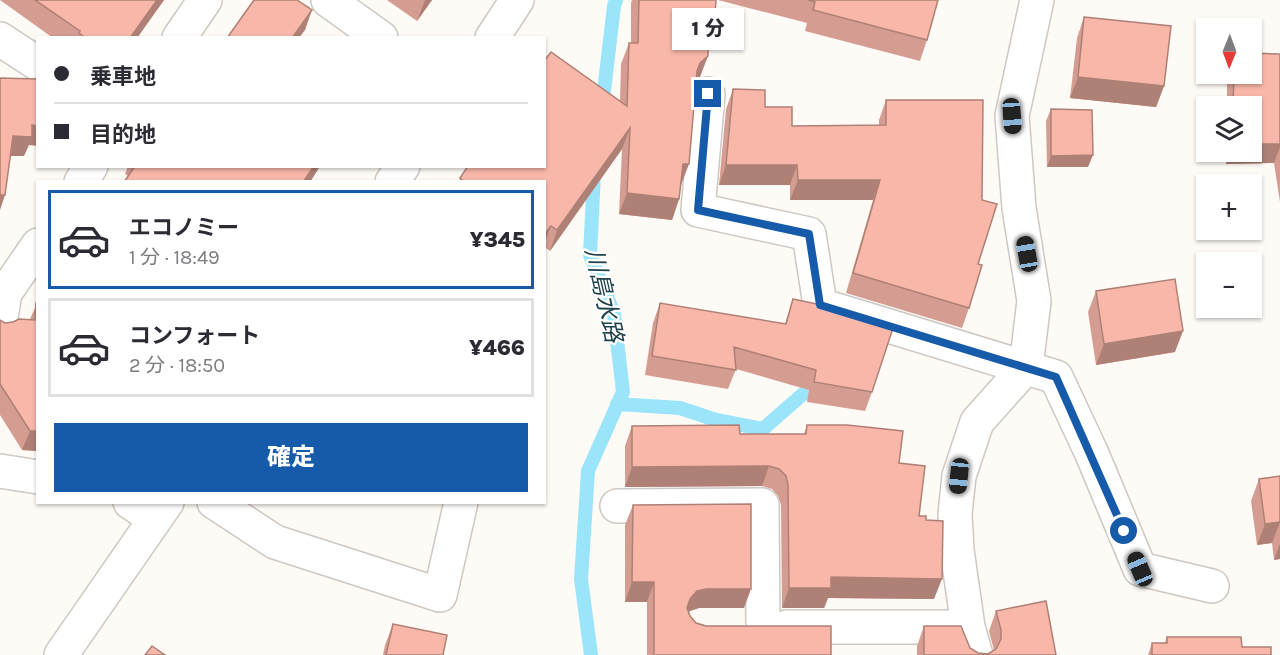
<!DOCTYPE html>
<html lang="ja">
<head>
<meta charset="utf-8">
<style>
  body { margin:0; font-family:Karla,"Noto Sans JP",sans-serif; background:#f2f2f3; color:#2b2b33; height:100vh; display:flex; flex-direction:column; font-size:22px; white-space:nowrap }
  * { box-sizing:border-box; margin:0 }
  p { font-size:20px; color:#7c7c81 }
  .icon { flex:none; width:33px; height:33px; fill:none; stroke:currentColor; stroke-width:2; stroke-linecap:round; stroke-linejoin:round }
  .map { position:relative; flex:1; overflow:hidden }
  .side { position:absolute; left:36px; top:180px; width:510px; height:324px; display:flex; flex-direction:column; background:#fff; border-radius:0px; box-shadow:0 2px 4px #0004 }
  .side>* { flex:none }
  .top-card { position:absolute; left:36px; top:36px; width:510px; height:132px; border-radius:0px; box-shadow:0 2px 4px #0004; display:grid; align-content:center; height:132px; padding:0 18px; background:#fff }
  .needle { width:39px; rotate:181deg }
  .buttons { position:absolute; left:1196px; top:18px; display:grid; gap:12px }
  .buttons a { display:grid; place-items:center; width:66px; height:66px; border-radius:0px; background:#fff; box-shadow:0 2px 4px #0004; font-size:30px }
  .end { position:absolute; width:27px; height:27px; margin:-14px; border:8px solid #165aaa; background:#fff; box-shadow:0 0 0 3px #fff }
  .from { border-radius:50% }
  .bubble { position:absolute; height:42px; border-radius:0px; background:#fff; box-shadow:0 2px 4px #0004; font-size:20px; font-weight:800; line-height:42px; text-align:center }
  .car { position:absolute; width:18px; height:36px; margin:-18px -9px; border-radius:8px; box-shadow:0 0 4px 2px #0007; background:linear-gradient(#222 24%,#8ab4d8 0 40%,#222 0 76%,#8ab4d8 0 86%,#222 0) }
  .top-card b { display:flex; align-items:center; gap:21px; height:57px; font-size:22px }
  .top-card b+b { border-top:2px solid #e1e1e2 }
  .top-card i { width:15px; height:15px; background:#2b2b33 }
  ul { padding:10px 0 0; list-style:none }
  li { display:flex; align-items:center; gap:18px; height:99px; margin:0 12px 9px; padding:0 6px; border:3px solid #e1e1e2; border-radius:0px }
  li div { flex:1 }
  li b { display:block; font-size:22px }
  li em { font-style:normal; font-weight:800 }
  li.selected { border-color:#165aaa }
  li>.icon { width:54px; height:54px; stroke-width:1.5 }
  .button { display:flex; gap:12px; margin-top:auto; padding:12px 18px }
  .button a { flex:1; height:69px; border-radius:0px; background:#165aaa; color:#fff; font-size:24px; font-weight:800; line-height:69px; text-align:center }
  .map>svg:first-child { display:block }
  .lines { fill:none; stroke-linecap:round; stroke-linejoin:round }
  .stream { stroke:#9be5fb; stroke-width:14 }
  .minor-casing { stroke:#cdc8c4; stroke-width:36 }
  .minor { stroke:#fff; stroke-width:33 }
  .wall { fill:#d59d91 }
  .shaded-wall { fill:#ae8076 }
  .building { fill:#f8b7a9; stroke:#ae8076; stroke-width:1.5 }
  .route { stroke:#165aaa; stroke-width:8 }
  .labels { text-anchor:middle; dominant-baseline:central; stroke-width:4.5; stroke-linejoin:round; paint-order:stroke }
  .water-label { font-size:24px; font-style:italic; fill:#1e414b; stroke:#fff }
</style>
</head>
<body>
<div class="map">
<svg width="1280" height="655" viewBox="0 0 1280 655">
  <rect width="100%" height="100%" fill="#fefaf6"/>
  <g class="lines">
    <path class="stream" d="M602,108L614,6L616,0
      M617,404L680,408L716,420L763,429L803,394
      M591,655L581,579L588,471L623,392L614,314L590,255L594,174"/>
    <defs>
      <path id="minor" d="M328,0L381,38
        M179,38L205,0
        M492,38L517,0
        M0,39L38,64
        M708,94L698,210L809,234L820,305L1056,377L1092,454L1140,569L1212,586
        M81,182L91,166
        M392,182L403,166
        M0,324L5,293L38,245
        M0,471L38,477
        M130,502L155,519
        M214,502L275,542L440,595L461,502
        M617,506L762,505L763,627
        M787,627H968
        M61,655L167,502
        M976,655L968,627L957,550L955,514L959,476L977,422L1026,367L1034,301L1019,208L1012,116L1037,0"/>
    </defs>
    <use href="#minor" class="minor-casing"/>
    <use href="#minor" class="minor"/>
  </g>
  <path class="wall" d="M0,0H164L137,38H53Z
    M387,0H432L417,21Z
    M632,0H716L715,15L708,35L700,77L696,80L679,199L672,220L619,214L622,149L550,251L544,247V182H459L460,178L620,101L621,64L629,43H631V3Z
    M718,0H938L927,40L920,61L805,31L807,23Z
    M1084,17L1164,86L1156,107L1070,98L1077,38Z
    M1280,54V202L1274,163L1226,164V152H1251V106H1227V74H1251Z
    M733,89L765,107L792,126L879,125V120L886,100L978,264L969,308L962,328L846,293L873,200H790V185H719L726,109Z
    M1051,109L1088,167H1047L1046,121Z
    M128,166H320L310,182L128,176L125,174Z
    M1096,291L1175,352L1096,365L1088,312Z
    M793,299L872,392L865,411L807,402L809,390L736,369L728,389L645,375L653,323L660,303L785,324Z
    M38,301V451L22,450L0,415V320L5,323L30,319Z
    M807,425L899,463L919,516L926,520L934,599L828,598L824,608H782L781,505L778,496L772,489L762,486L625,487V446L632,426L740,434H804Z
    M1280,476V559L1274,560L1272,543L1257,545L1251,501L1259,479Z
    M633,505L744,608H699L690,611L689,612L690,616L696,623L831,655H647V602H625V525Z
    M996,611L1056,655H917V646L924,626L978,653L988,654L994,650L989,631Z
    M393,624L443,655H383L385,645Z
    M1167,637L1242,647L1271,655H1148L1152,643H1165Z"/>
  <path class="shaded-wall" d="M157,0H164L137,38H130Z
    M425,0H432L417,21Z
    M312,10L305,30L299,38H292Z
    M708,15H715L708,36Z
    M708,56L700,77L692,84L700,63Z
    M1078,77L1164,86L1156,107L1070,98Z
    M32,125L38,126V146L29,145L24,156H6L13,136Z
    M630,128L622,149L550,251L557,230Z
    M1251,144H1280V147L1274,163L1226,164L1230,152H1251Z
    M1093,155L1088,167H1047L1051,156Z
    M683,164H689L681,185H675Z
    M726,165H797L790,185H719Z
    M314,166H320L310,182H303Z
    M798,180H880L873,200H790Z
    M627,193L679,199L672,220L619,214Z
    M0,195H5L0,210Z
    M551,226L544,244V235Z
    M1183,331L1175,352L1096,365L1104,344Z
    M30,431H38V451L22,450Z
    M769,466L762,486L625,487L632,467Z
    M1280,522L1272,543L1257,545L1265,524Z
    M1280,544V559L1274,560Z
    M831,577L942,579L934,599L828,598L824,608H782L789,588Z
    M632,582H654L647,602H625Z
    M706,589H751L744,608H699L690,611L683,618L690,599L697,591Z"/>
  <path class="building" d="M35,0H157L130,38H86L79,33L80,31Z
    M254,0H297L312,10L292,38H227Z
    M639,0H716L715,15H708V56L700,63L697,71L689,164H683L679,199L627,193L630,128L557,230L551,226L544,235V182H464L460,178L468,166H544V61L551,52L627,106L629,43H638Z
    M808,0H938L927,40L813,10L815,2Z
    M1084,17L1171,26L1164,86L1078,77Z
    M1251,53L1280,54V144H1251V106H1233L1234,74H1251Z
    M0,78L38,79V126L32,125V137L13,136L5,195H0Z
    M733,89L765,90V107H792V126L886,125V100H983L982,200L997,204L978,264L982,265L969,308L853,273L880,180H798L797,165H726Z
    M1051,109L1092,110L1093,155L1051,156Z
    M135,166H314L303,182H124Z
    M1175,279L1183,331L1104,344L1096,291Z
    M793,299L836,308L894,325L872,392L814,382L816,370L734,347L736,370L652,356L660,303L786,324Z
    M38,301V431H30L0,384V320L5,323L13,322L19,319L35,320L36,303Z
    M739,425L740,434H806L807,425H847L903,431L899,463L925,466L919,516H926V520L943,521L942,579L831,577V588H789L788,485L786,476L779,469L769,466L632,467V426Z
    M1280,476V524V522L1265,524L1259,479Z
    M751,504V589H706L697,591L690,599L687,608L690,616L696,623L706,626H831V655H654V582H632L633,505Z
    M1046,601L1056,655H924V626H961L970,648L978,653L988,654L996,649L1001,639V630L996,611Z
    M393,624L447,635L443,655H386Z
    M1167,637H1241L1242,647H1271V655H1152V643H1167Z
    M152,646L165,655H145Z"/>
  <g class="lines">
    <path class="route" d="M708,94L698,210L809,234L820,305L1056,377L1124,531"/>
  </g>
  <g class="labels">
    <g class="water-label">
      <text transform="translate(604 295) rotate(77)">川島水路</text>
    </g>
  </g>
</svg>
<div class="buttons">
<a><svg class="needle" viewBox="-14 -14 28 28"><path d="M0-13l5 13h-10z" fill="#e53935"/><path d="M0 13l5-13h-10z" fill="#7c7c81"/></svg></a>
<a><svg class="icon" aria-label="layers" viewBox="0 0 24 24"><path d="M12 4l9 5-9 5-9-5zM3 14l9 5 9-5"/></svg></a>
<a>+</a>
<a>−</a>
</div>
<i class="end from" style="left:1124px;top:531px"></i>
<i class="end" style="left:708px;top:94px"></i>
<div class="bubble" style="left:672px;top:8px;width:72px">1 分</div>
<i class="car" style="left:1012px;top:116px;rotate:176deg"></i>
<i class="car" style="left:1027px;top:254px;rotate:350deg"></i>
<i class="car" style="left:959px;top:476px;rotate:186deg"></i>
<i class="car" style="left:1140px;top:569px;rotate:337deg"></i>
<div class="top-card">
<b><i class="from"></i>乗車地</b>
<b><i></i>目的地</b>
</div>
<section class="side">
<ul>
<li class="selected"><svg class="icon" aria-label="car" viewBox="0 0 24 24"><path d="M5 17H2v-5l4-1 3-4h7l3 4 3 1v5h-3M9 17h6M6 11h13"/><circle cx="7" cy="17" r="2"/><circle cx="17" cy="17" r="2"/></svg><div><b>エコノミー</b><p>1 分 · 18:49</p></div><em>¥345</em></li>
<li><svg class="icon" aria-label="car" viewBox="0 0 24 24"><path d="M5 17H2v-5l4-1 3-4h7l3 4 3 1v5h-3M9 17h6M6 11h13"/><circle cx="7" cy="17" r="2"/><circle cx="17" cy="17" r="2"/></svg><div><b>コンフォート</b><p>2 分 · 18:50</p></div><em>¥466</em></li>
</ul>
<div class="button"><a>確定</a></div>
</section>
</div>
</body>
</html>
